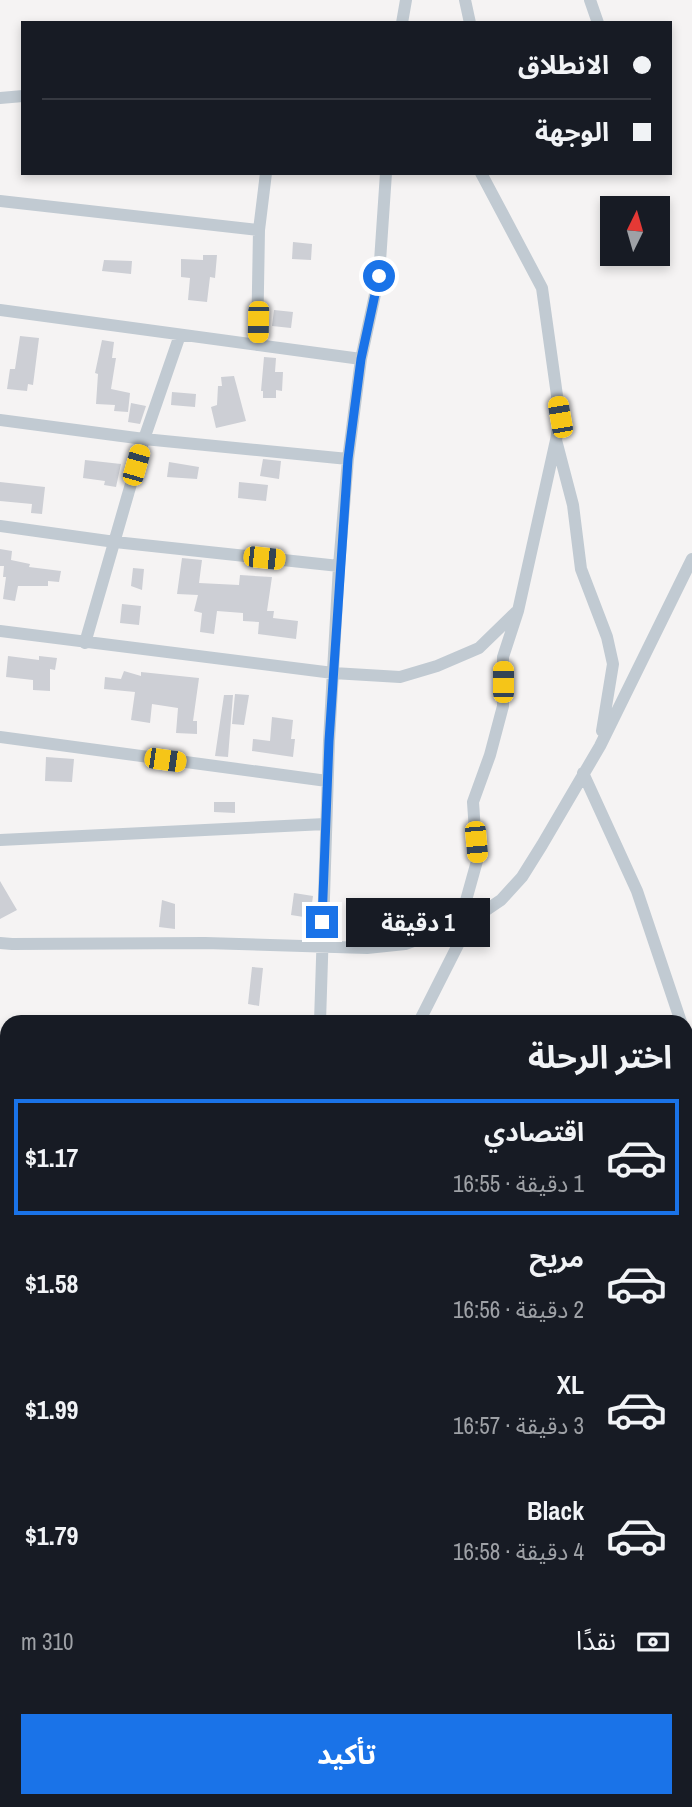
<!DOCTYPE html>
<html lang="ar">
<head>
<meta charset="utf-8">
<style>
  body { margin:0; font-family:"Archivo Narrow","Noto Sans Arabic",sans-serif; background:#20242c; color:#f1f3f6; direction:rtl; height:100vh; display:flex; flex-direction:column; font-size:26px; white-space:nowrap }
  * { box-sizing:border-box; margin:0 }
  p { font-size:23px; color:#9ea1a6 }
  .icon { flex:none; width:38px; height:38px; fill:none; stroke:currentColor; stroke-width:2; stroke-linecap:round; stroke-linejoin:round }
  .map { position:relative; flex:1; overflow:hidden; direction:ltr }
  .drawer { position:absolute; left:0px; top:1015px; width:693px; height:793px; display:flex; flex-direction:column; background:#171b24; border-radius:21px 21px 0 0; box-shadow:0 4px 10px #0003; direction:rtl }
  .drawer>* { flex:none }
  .hud { position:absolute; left:21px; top:21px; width:651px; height:154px; border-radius:0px; box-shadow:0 4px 10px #0003; direction:rtl; display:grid; align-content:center; height:154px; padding:0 21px; background:#171b24 }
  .needle { width:46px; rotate:5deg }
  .fabs { position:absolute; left:600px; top:196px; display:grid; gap:14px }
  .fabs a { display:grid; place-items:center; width:70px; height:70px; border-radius:0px; background:#171b24; box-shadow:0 4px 10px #0003; font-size:35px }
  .end { position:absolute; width:32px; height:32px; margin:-16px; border:9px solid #1a73e8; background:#fff; box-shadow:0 0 0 4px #fff }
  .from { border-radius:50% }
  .bubble { position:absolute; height:49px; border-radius:0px; background:#171b24; box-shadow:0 4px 10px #0003; font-size:23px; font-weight:700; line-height:49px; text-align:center; direction:rtl }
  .car { position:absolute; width:21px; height:42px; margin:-21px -10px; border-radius:9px; box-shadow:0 0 5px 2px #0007; background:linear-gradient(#f5c518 24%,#345 0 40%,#f5c518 0 76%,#345 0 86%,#f5c518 0) }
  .hud b { display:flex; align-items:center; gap:24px; height:66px; font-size:26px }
  .hud b+b { border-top:2px solid #363941 }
  .hud i { width:18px; height:18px; background:#f1f3f6 }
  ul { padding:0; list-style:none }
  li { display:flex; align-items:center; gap:21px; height:116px; margin:0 14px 10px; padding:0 7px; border:4px solid transparent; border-radius:0px }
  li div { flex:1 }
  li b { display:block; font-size:26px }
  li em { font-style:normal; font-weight:700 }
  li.current { border-color:#1a73e8 }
  li>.icon { width:63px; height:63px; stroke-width:1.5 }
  h2 { padding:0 21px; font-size:32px; line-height:84px }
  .pay { display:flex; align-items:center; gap:18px; height:77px; padding:0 21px; font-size:26px }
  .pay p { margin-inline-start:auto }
  .primary-button { display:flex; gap:14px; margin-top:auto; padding:14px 21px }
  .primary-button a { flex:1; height:80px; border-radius:0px; background:#1a73e8; color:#fff; font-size:28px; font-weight:700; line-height:80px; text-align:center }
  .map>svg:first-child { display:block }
  .building { fill:#cdcfd5 }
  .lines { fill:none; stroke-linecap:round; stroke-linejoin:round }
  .minor { stroke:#c1cad2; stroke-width:12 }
  .route { stroke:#1a73e8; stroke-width:9 }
</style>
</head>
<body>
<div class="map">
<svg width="692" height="1807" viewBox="0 0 692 1807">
  <rect width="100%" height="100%" fill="#f5f3f3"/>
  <path class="building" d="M293,242L312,244L311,260L292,259Z
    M203,255H217L215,278L210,277L207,302L188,300L190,278L181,277V259L203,260Z
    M104,260L132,261L131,274L102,271Z
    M274,310L293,312L291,328L272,326Z
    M20,336L39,338L33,385L28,384L27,391L7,389L10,369H15Z
    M102,340L114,342L112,358H116L111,389L130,393L128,412L114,411L115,405L96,404L98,374L95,373Z
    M264,357L276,358L275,372H283L282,391L276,390V398H263V391H261Z
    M234,376L246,421L216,428L211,407L217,405L218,386H222L221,377Z
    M172,392L196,394L195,407L171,405Z
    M131,403L146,406L140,424L128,422Z
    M263,459L281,461L279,479L260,476Z
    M85,460L121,464L116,487L104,485L105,481L83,478Z
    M169,462L199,467L197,479L167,477Z
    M0,482L45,487L42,514L31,513L32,504L0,501Z
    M239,482L268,485L266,501L238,498Z
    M0,549L12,551L11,560L30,564L29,567L61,571L59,582L48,581V586H18L15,601L3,599L6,577H3L4,566H0Z
    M182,558L202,560L199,583L239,585L240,575L272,577L267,611H274L273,618L298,621L296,639L258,634L259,622L243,621V613L217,611L214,634L200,632L202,613L194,611L198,595L177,594Z
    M133,568L144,569L142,590L131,586Z
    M122,604L141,606L139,625L120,623Z
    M8,656L39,660V656L57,658L55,670L50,669V691L33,690V680L6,677Z
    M124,671L141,676V672L199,678L193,721H197V734L176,733L178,708L152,704L150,723L131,720L135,692L104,689L105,677L121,679Z
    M235,694L249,695L244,725L232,724Z
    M224,695H233L228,757L215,756Z
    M272,717L293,720L291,739H295L293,757L252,751L253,739L270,741Z
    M46,757L74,759L72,782L45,781Z
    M214,802H235V813L214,812Z
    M0,881L17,910L0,919Z
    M294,893L313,896L310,918L291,915Z
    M162,900L175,904V929L159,927Z
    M252,967L263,968L259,1006L248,1004Z"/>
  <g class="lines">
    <path class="minor" d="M465,0L470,23
      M590,0L598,23
      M402,23L406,0
      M0,98L23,96
      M481,173L542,288L560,417L556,440L573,505L581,569L607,637L613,664L602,731
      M0,201L259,230L266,173
      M0,310L361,359
      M257,345L259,230
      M0,420L144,439L348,459
      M0,526L115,542L339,566
      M0,631L333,673L400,677L437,666L479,648L516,612
      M85,643L144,439L180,335
      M0,737L327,781
      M583,773L637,891L681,1022
      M0,840L325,824
      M0,943L12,944L205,943L367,948L405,944L470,921L501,900L522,877L542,845L600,746L692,559
      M320,1022L329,741L339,566L348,459L361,359L379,276L386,173
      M419,1022L470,921L465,904L477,861L473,802L490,755L503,706V657L518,611L556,440
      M686,1036L692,1054
      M0,1051H7
      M0,1156H7
      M0,1257H7
      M0,1366L7,1367
      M0,1464L7,1465
      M0,1584L7,1586
      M628,1801L638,1807
      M235,1807L237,1801"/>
  </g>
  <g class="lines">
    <path class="route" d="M322,922L329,741L348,459L361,359L379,276"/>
  </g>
</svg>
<div class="fabs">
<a><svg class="needle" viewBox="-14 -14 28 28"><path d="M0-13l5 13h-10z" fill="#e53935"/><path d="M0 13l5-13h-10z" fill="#9ea1a6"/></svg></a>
</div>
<i class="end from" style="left:379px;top:276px"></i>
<i class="end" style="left:322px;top:922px"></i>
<div class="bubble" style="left:346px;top:898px;width:144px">1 دقيقة</div>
<i class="car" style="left:258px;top:322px;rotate:181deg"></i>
<i class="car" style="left:560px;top:417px;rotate:350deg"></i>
<i class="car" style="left:136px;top:465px;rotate:16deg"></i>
<i class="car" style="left:264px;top:558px;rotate:96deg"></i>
<i class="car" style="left:503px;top:682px;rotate:0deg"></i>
<i class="car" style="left:165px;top:760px;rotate:98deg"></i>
<i class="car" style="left:476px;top:842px;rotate:175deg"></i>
<div class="hud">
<b><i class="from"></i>الانطلاق</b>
<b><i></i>الوجهة</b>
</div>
<section class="drawer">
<h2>اختر الرحلة</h2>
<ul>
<li class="current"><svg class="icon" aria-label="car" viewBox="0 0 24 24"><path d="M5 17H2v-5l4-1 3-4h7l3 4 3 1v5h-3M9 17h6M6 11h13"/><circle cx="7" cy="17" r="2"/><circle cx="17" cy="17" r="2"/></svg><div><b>اقتصادي</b><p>1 دقيقة · 16:55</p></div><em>$1.17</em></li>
<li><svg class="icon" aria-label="car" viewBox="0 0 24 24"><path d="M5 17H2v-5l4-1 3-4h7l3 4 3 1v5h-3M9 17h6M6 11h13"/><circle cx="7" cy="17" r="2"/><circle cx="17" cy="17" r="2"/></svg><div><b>مريح</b><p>2 دقيقة · 16:56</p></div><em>$1.58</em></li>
<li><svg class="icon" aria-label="car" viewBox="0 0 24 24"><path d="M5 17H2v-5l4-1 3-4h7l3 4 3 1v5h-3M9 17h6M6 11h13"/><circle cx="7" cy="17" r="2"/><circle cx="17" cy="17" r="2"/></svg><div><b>XL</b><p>3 دقيقة · 16:57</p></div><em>$1.99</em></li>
<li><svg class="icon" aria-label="car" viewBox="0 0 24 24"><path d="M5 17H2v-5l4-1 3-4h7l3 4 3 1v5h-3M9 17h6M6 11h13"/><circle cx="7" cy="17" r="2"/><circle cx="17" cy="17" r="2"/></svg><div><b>Black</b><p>4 دقيقة · 16:58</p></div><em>$1.79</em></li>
</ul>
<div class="pay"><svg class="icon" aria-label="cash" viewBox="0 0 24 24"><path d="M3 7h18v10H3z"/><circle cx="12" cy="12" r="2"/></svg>نقدًا<p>310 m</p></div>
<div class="primary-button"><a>تأكيد</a></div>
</section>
</div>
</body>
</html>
